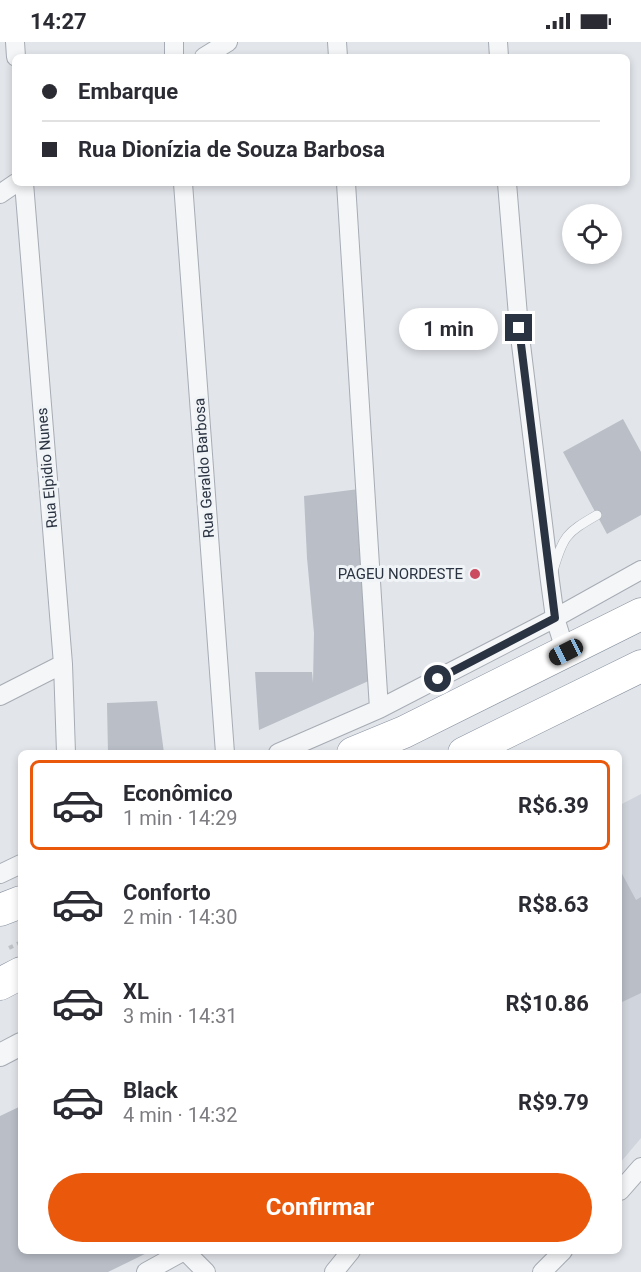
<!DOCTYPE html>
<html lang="pt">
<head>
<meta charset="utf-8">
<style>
  body { margin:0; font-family:Roboto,sans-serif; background:#f7f7f7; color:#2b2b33; height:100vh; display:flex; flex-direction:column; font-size:22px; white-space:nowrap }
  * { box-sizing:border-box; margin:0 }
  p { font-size:20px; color:#7c7c81 }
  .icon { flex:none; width:33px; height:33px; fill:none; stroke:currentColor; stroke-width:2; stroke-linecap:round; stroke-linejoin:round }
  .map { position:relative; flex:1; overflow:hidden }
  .drawer { position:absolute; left:18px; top:708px; width:604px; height:504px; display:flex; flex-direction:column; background:#fff; border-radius:9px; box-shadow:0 3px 9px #0003 }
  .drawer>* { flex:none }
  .guide { position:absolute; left:12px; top:12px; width:618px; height:132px; border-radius:9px; box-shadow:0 3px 9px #0003; display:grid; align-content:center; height:132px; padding:0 30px; background:#fff }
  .controls { position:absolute; left:562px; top:162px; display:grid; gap:12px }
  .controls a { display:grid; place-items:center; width:60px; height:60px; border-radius:50%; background:#fff; box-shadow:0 3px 9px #0003; font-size:30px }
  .end { position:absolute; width:27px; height:27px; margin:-14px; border:8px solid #2a3341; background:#fff; box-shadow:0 0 0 3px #fff }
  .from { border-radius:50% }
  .bubble { position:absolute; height:42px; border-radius:21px; background:#fff; box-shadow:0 3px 9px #0003; font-size:20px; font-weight:700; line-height:42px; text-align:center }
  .car { position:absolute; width:18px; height:36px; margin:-18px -9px; border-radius:8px; box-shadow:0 0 4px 2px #0007; background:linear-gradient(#222 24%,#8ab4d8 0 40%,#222 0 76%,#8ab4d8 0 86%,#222 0) }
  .guide b { display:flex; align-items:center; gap:21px; height:57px; font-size:22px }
  .guide b+b { border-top:2px solid #e1e1e2 }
  .guide i { width:15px; height:15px; background:#2b2b33 }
  ul { padding:10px 0 0; list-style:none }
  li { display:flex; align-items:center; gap:18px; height:90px; margin:0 12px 9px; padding:0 18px; border:3px solid transparent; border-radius:9px }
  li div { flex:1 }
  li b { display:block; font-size:22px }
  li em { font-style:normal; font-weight:700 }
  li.selected { border-color:#ea580c }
  li>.icon { width:54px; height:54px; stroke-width:1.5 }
  .button { display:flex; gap:12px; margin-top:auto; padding:12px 30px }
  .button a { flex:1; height:69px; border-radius:36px; background:#ea580c; color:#fff; font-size:24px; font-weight:700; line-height:69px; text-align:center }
  .status { display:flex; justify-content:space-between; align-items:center; height:42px; padding:0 30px; background:#fff; direction:ltr }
  .status svg { height:16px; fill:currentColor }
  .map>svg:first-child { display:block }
  .built { fill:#d0d4dc }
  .building { fill:#b9bec7 }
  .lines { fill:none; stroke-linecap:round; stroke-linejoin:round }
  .service-casing { stroke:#a7acb4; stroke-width:10 }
  .minor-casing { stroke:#a7acb4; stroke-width:20 }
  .tertiary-casing { stroke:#a7acb4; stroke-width:24 }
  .trunk-casing { stroke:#8993a0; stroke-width:33 }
  .path { stroke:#bfc3c8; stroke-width:4; stroke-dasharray:4.5 4.5; stroke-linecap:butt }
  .service { stroke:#f4f6f8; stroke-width:9 }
  .minor { stroke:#f4f6f8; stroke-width:18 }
  .tertiary { stroke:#f4f6f8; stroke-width:22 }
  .trunk { stroke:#fff; stroke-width:32 }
  .route { stroke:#2a3341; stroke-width:8 }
  .poi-dot { fill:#cb4b5f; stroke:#f1f4f7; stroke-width:2 }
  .labels { text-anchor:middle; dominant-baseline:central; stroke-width:6; stroke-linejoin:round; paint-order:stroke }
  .street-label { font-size:15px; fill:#2a3341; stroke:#f1f4f7 }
  .poi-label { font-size:15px; fill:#2a3341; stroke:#f1f4f7; text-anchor:end }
</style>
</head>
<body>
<div class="status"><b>14:27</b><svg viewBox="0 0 49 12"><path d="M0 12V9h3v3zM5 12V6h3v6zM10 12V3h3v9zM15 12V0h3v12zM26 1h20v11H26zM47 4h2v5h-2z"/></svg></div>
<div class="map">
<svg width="641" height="1230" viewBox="0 0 641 1230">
  <rect width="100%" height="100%" fill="#e2e5ea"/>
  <path class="built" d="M641,752V1096L620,1121V763Z"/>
  <path class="building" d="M623,377L641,410V473L607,492L563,410Z
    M359,447L373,637L259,688L255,630H312L313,641L314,591L307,516L304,454Z
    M157,659L164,711H108L107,661Z
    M620,828L636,858L641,855V951L620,961Z
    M21,1064V1209H151L108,1230H0V1074Z"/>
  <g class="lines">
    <defs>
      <path id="service" d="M553,529C563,494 566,491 597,473"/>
      <path id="minor" d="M15,0L16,15
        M174,0V15
        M337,0L338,15
        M498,0L499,15
        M204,15L228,0
        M24,141L63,622L66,711
        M183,141L225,711
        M346,141L379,667
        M507,141L519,286L550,539L555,576L566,611
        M0,152L16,141
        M0,654L63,622
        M278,711L379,667L555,576L641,528
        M0,832L21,822
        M620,1149L641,1125
        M185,1209L206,1230
        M146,1230L184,1209
        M334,1230L351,1209
        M542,1230L563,1209"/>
      <path id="tertiary" d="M0,1013L21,1002"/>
      <path id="trunk" d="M353,711L404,690L641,572
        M464,711L641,624
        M0,868L21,860
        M0,942L21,931"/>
    </defs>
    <use href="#service" class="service-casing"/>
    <use href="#minor" class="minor-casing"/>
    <use href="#tertiary" class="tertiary-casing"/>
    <use href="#trunk" class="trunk-casing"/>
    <path class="path" d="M9,906L21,900"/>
    <use href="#service" class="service"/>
    <use href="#minor" class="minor"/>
    <use href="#tertiary" class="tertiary"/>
    <use href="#trunk" class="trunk"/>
  </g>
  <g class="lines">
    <path class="route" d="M438,637L555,576L519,286"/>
  </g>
  <circle class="poi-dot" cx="475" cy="532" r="6"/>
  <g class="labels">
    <g class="street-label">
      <text transform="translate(47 426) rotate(-95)">Rua Elpidio Nunes</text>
      <text transform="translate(204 426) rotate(-94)">Rua Geraldo Barbosa</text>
    </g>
    <g class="poi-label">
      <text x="463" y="532">PAGEU NORDESTE</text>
    </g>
  </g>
</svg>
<div class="controls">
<a><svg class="icon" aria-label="locate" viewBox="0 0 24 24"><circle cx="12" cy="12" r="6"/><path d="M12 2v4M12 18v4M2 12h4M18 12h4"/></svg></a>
</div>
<i class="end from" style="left:438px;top:637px"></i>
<i class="end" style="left:519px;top:286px"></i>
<div class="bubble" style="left:399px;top:266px;width:99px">1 min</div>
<i class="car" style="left:566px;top:610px;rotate:243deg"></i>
<div class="guide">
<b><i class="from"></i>Embarque</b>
<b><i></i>Rua Dionízia de Souza Barbosa</b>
</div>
<section class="drawer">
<ul>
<li class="selected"><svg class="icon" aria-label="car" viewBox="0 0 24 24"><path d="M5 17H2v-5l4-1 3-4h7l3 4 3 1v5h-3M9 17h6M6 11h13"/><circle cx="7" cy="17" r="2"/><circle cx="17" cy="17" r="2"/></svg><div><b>Econômico</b><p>1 min · 14:29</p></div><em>R$6.39</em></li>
<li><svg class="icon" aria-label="car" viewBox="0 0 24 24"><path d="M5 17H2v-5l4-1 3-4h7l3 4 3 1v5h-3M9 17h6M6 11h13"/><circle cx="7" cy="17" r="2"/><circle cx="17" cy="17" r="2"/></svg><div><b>Conforto</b><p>2 min · 14:30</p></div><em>R$8.63</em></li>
<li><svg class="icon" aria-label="car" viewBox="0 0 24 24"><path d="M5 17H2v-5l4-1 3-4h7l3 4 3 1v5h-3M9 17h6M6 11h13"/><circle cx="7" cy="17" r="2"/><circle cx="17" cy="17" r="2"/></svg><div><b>XL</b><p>3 min · 14:31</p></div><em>R$10.86</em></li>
<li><svg class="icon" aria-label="car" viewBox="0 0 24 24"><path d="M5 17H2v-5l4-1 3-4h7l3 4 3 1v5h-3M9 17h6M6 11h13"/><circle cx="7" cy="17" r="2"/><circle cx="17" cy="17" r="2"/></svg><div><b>Black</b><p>4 min · 14:32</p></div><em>R$9.79</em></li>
</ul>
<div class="button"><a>Confirmar</a></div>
</section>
</div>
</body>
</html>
